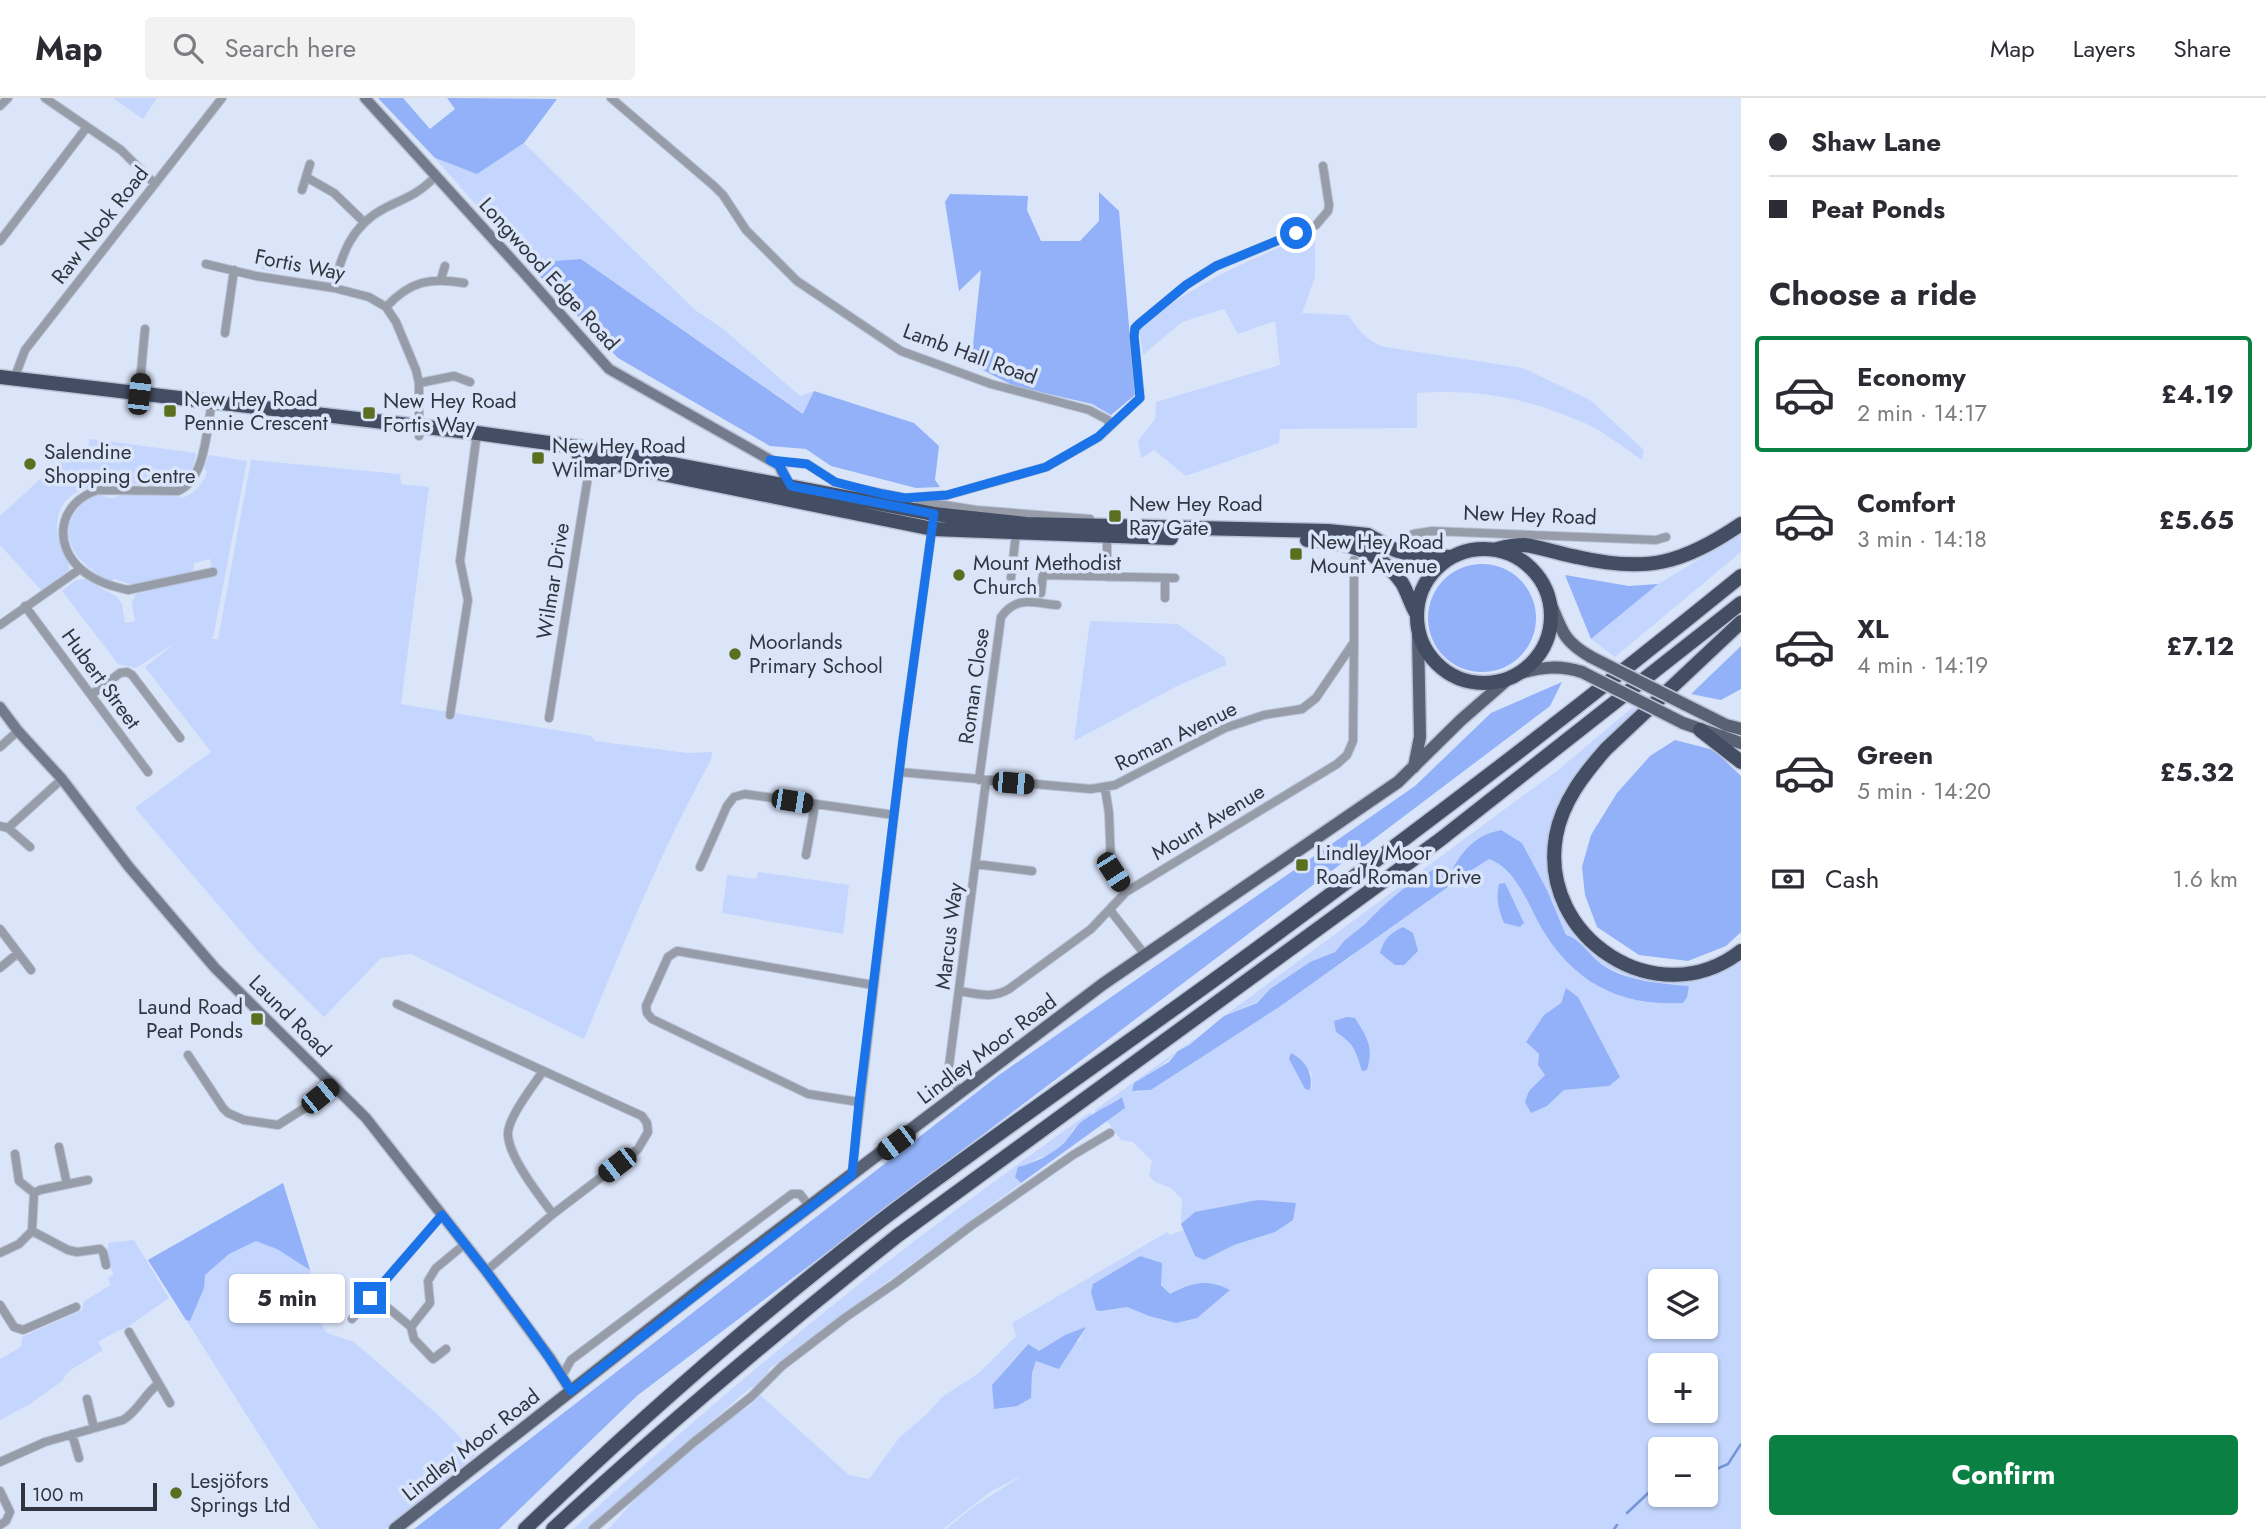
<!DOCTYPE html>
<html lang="en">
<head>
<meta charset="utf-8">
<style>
  body { margin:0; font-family:Jost,sans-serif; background:#f2f2f3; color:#2b2b33; height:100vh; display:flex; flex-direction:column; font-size:26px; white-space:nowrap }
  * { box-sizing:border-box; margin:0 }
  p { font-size:23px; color:#7c7c81 }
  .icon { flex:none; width:38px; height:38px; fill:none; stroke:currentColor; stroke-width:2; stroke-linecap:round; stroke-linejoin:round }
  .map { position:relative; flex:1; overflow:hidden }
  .sheet { display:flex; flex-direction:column; background:#fff; width:525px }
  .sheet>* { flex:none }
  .guide { display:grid; align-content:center; height:154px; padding:0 28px; background:#fff }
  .tools { position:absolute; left:1648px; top:1171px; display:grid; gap:14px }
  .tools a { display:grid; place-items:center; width:70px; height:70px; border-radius:7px; background:#fff; box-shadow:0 2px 5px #0004; font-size:35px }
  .scale { position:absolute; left:21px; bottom:18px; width:136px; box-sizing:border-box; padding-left:7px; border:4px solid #303540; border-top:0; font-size:19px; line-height:24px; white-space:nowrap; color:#303540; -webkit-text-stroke:5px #dbe5fa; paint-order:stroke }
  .end { position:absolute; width:32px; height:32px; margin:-16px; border:9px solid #1a73e8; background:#fff; box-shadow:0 0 0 4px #fff }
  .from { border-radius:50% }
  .bubble { position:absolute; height:49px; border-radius:7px; background:#fff; box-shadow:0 2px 5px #0004; font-size:23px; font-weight:700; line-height:49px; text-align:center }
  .car { position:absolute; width:21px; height:42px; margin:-21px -10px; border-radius:9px; box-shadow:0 0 5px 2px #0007; background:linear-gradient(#222 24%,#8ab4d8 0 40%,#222 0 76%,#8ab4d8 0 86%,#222 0) }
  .guide b { display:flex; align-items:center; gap:24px; height:66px; font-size:26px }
  .guide b+b { border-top:2px solid #e1e1e2 }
  .guide i { width:18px; height:18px; background:#2b2b33 }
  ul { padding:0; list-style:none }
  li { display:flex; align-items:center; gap:21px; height:116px; margin:0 14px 10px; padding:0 14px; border:4px solid transparent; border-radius:7px }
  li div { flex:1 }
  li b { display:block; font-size:26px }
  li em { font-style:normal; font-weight:700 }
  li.active { border-color:#0b8043 }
  li>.icon { width:63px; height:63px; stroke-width:1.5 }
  h2 { padding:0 28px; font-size:32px; line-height:84px }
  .pay { display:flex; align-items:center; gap:18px; height:77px; padding:0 28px; font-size:26px }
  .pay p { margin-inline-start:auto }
  .primary-button { display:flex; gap:14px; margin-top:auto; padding:14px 28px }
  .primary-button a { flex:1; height:80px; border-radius:7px; background:#0b8043; color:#fff; font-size:28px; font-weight:700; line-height:80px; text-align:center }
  header { display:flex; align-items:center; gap:42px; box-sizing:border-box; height:98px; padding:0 35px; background:#fff; border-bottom:2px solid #e1e1e2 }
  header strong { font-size:33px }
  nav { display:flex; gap:38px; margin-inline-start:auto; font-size:24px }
  .search { width:490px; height:63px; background:#f2f2f3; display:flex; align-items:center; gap:18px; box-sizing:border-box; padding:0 24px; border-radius:7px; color:#7c7c81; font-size:26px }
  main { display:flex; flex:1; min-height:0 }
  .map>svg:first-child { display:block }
  .green { fill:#c4d6fd; fill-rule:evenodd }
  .forest { fill:#92b1f8 }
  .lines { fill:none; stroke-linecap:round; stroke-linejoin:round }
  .stream { stroke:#7694d9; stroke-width:2.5 }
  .street-casing { stroke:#b9c2d5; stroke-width:10 }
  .secondary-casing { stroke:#b9c2d5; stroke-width:13 }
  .primary-casing { stroke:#b9c2d5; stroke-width:15 }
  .highway-casing { stroke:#b9c2d5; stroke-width:17 }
  .street { stroke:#979da8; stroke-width:8 }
  .secondary { stroke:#737a8b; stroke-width:10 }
  .primary { stroke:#596275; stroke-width:12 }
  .highway { stroke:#434d63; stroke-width:14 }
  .primary-bridge-casing { stroke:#b9c2d5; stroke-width:15; stroke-linecap:butt }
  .primary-bridge { stroke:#596275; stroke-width:12 }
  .route { stroke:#1a73e8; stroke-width:9 }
  .poi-dot { fill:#5a6f1f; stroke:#dbe5fa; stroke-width:2.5 }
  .labels { text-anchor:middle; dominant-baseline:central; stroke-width:7; stroke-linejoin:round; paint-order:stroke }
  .street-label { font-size:21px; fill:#303540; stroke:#dbe5fa }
  .poi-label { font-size:21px; fill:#303540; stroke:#dbe5fa; text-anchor:start }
</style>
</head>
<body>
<header>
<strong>Map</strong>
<div class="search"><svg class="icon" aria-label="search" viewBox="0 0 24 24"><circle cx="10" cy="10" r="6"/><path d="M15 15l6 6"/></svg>Search here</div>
<nav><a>Map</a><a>Layers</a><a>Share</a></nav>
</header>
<main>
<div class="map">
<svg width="1741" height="1431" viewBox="0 0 1741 1431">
  <rect width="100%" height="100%" fill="#dbe5fa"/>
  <path class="green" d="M113,0H157L143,21Z
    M524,45L695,212L722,230L800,298L814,293L804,316L581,161L527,165L435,60L477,76Z
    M1315,134V179L1302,215L1348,217C1358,231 1367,244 1385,249L1523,270L1590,302L1644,352L1642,362C1624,350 1606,335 1587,326C1528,300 1481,291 1417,295V330L1280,331L1279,345L1186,378L1154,352L1141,360L1138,343L1155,321L1156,304L1280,267L1275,223L1238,236L1224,211L1182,224L1143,257L1139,231C1191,185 1253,161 1315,134Z
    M264,155L279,157L276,174L261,171Z
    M90,341L196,355C193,374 189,384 170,389C134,387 57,373 57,430C57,446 70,458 69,472L42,493L0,447V418L63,360L86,356Z
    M209,357L247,363L213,540L210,541H218L251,362L400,376L401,386L429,389L401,606L591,638L595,643L687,655L712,654L711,662C661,752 623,847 584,941L411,856L381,860L324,919L256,851L135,710L211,654L145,569L175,545L136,570L118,566L62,493L76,482L85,481L117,499L122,506L125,525L135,523L132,505L136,496L213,478L210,461L194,465L193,475L132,487L115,481L109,483C66,460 49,422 99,395C107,401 113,402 122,396L176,397L182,400C195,395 202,387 207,374L204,369Z
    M1741,433V454L1615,559L1591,541L1658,486L1720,449Z
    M1090,523L1178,526L1225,560L1226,567L1179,587L1074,643Z
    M1633,609L1641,613L1566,700L1556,796L1623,871L1716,873L1741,860V1431H946L973,1409L1023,1377L990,1394L943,1431H609L637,1399L724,1324L750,1308L760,1297L849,1377L869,1381L899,1340L928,1315L942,1299L979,1275L1016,1238L1012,1225L1167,1134L1170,1137L1184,1132L1195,1158L1204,1162L1234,1147L1275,1134L1195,1114L1181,1126L1182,1101L1171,1090L1155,1084L1149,1078L1152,1063L1133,1044L1121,1042L1107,1023L1125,1010L1121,999L1097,1015L1095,1016V1012L1194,941C1189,948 1182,949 1176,955C1164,967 1150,976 1134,985L1136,994L1152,992L1351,859L1434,771L1382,809L1364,827L1345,842L1335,854L1310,864L1270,891L1257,904L1224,918L1558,672ZM1501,732L1522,745L1547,792L1566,837L1581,846L1587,856L1606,869L1634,881L1688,888L1682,905C1613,909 1566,879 1535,818C1525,798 1511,769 1489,760L1467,775L1454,770C1462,750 1479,736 1501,732ZM1567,890L1609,988L1564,992L1547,1008L1546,978L1538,967L1539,956L1526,944L1544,917L1561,905ZM1289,961L1311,974L1312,988L1310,992L1305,991ZM1140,1158L1170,1197L1149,1218L1127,1209L1093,1186ZM1661,1183H1706V1228H1661ZM1085,1230L1079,1243L1037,1262L1032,1275L1031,1300L992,1287L1027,1246L1039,1253L1065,1237ZM1661,1267H1706V1312H1661ZM1661,1351H1706V1396H1661Z
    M758,774L849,787L843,836L722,815L727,777L756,781Z
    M1090,1014L1092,1017L1073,1031L1068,1041L1049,1057L1038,1060L1015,1078L1021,1085L769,1271C766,1281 761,1287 750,1290L587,1431H573C667,1345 764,1262 864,1182C938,1124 1014,1069 1090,1014Z
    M283,1085L310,1172L314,1214L327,1235L354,1244L437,1316L477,1356L386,1431H319L148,1162Z
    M134,1142L169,1200L125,1231L117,1233L98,1244L103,1252L69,1273L61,1284L30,1306L0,1322V1261L21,1249L22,1239L82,1212L84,1203L111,1187L108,1180L114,1176L108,1165V1145Z"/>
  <path class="forest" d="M378,0H403L430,31L455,11L447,0L557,1L524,45L477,76L435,60Z
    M1099,94L1119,113L1135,297L1111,317L1092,306L1014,288L971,266L981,172L959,193L945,104L950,96L1028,98L1027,112L1041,143H1080L1099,123Z
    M581,161L803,316L814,293L914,325L939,348L935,382L940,389L916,390L831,368L806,351L770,348L618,260L527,165Z
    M1428 520a54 54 0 1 1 108 0a54 54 0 1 1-108 0Z
    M1565,477L1629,488L1658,486L1591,541Z
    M1741,548V591L1721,602L1691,596Z
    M1562,584L1550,608L638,1297L499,1431H414L999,977L1415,688L1491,615Z
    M1675,642L1714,652L1741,678V834L1726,848L1688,863L1639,857L1597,829L1585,797L1582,769L1591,737L1617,695L1650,658Z
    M1501,732L1522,745L1547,792L1566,837C1581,841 1589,858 1604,868C1629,884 1660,885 1689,888L1687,899L1683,905C1613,909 1566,879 1535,818C1525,798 1512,769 1489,761L1467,775L1453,770C1465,749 1477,737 1501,732Z
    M1447,770L1452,776V786L1279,909L1151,992L1132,993L1134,985L1169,964L1178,953L1189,947L1224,918L1257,905L1270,891L1310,864L1335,854L1345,842L1364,827L1382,809L1403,791L1434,771Z
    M1505,785L1524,825L1520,829L1504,825C1498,810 1496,802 1499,786Z
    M1403,829L1413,835L1418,853L1404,867H1395L1380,855C1384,841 1390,835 1403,829Z
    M1566,890L1578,899L1620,979L1609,988L1564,992L1547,1008L1531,1015L1525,1004L1529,993L1545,977L1538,967L1539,956L1526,944L1544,917L1561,905Z
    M1347,919L1355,920C1367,940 1374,948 1367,972L1362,973C1355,951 1355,947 1336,934L1334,923Z
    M1291,955C1305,962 1314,976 1310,992L1305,991L1289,961Z
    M1122,999L1125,1010L1021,1085L1015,1079L1018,1069C1034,1066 1054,1055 1066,1043C1072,1036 1075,1028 1084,1022C1096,1013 1109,1008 1122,999Z
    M283,1085L310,1172L277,1151L256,1143L229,1156L205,1177L204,1190L190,1223L186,1222L148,1162Z
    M1258,1102L1296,1105L1293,1122L1275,1134L1234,1147L1204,1162L1195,1158L1181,1126L1195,1114Z
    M1140,1158L1162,1165L1161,1187L1170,1196C1192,1185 1206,1180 1230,1192L1197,1220L1176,1225L1149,1218L1127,1209L1100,1213L1096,1212L1091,1194L1093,1186Z
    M1086,1229L1059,1271L1036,1263L1032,1275L1031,1300L1017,1308L994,1311L992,1287L1028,1246L1039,1253L1065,1237Z"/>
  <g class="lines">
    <path class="stream" d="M1712,1373L1728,1366L1741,1346
      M1627,1415L1661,1383
      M1614,1431L1617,1427"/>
    <defs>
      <path id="street" d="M45,0L121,52L155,86
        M611,0L714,88L723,97L746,132L797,183L901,253L991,286L1089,312L1108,322L1109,328
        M0,8L8,0
        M306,79L334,95L364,124
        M302,92L310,66
        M0,143L87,29
        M206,166L256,178L334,190L369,199L386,209L396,224L416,272L419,285V338
        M441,181L445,168
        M334,190C341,156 352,127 385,110C407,99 417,97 435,79
        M386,209C410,183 431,179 464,185
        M225,235L234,172
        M14,281L25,252L222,0
        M419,285L454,278L470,284
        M139,296L145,231
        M212,305C206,332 206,381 178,393L98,392C59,404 51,447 83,473C97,484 111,488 128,492L213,474
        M773,363L807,366L835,384L860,391L905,400L948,397L1046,369L1099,339L1140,300L1134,238L1135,230L1139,226L1186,187L1216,168L1316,127L1328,113L1329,107L1323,68
        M919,403L976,412L1090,421
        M1407,455L1413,436L1432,433L1656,442L1666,439
        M1043,477L1175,480
        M1107,479V438
        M1011,480L1016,435
        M1041,495L1044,466
        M1165,500V480
        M25,508L148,674
        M0,527L80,471
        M91,597L120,575L127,574L132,577L180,640
        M450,617L468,502L460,463L477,335
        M549,620L591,360
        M0,649L18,633
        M899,674L1091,691L1115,687L1225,630L1264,617L1302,611L1316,600L1354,544V462
        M979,682L1001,519C1017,497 1033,505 1057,507
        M1105,690L1109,715L1111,767L1113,774L1126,794
        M0,728L8,730L30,749
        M8,730L62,681
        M806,757L815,707
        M975,766L1032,773
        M700,769L727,708L734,699L745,696L894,717
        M1110,812L1146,858
        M0,831L31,872
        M0,870L18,855
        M959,893C978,896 992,901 1009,891L1091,831L1126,794L1337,666L1347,657L1353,643L1354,544
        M397,906L642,1018L647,1025L648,1034L638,1051L553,1116L486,1173
        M188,957L223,1010L228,1015L244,1022L278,1027L308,1008L333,988
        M543,973C533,988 509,1018 508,1035C507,1057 540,1099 553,1116
        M961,995L949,978V968L986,683
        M859,1004L808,996L652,921L647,915L646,908L668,859L677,853L873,887
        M59,1049L67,1086
        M15,1056L19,1083L34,1095
        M852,1076L903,642L934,416
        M32,1133L68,1152L77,1154L100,1151L103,1154L106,1167
        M0,1155L19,1146L32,1133L34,1095L40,1092L88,1082
        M381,1204L411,1229
        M0,1207L14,1229L23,1232L76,1209
        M352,1221L442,1117
        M129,1234L170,1305
        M446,1251L433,1261L414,1241L411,1229L430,1205L428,1183L436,1170L465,1146
        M562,1278L571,1262L792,1096H800L810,1109
        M87,1301L94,1330
        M72,1336L79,1360
        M0,1364L45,1344L123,1322C138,1313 144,1297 158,1286
        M0,1393L10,1414L6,1423L0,1427
        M593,1431L694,1344L751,1299L782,1268L846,1219L894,1186L971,1128L1073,1057L1110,1035"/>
      <path id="secondary" d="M365,0L523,174L609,271L779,367L791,393
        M0,609L18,633L62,681L129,769L215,870L366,1020L486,1173L550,1260L571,1293"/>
      <path id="primary" d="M1550,504C1562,533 1563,543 1591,559
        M1520,575C1543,569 1559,567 1582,574
        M1684,606L1726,627L1741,631
        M1683,625L1741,645
        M1414,669L1420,639L1418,536
        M395,1431L707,1186L1103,886L1398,684L1461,622L1508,581"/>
      <path id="highway" d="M0,279L477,335L599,352L934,416L1026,426L1328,433L1368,437L1395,452L1413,457L1449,459
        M579,359L933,431L1171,440
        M1307,442C1345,443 1379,452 1402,485C1408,495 1410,505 1416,515
        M1417 518a67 67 0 1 1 134 0a67 67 0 1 1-134 0Z
        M1497,451C1505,449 1515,447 1524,447C1541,449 1560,456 1577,459C1647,475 1682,466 1741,426
        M1741,524L1606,651C1584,676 1562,704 1556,738C1538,840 1658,918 1741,853
        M1700,632L1741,664
        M525,1431C639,1322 758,1217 883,1121C997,1035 1114,955 1229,871C1403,744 1574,614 1741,478
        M553,1431C664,1329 779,1232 897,1138L1441,741L1741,505"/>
    </defs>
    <use href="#street" class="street-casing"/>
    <use href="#secondary" class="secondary-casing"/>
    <use href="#primary" class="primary-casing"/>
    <use href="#highway" class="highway-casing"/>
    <use href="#street" class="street"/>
    <use href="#secondary" class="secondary"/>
    <use href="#primary" class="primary"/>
    <use href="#highway" class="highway"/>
    <defs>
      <path id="primary-bridge" d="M1591,559L1684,606
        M1582,574L1683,625"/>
    </defs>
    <use href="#primary-bridge" class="primary-bridge-casing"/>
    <use href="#primary-bridge" class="primary-bridge"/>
  </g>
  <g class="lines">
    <path class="route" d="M370,1200L442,1117C487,1174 532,1231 571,1293L852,1077L859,1004L903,642L934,416L791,388L779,367L770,362L807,366L835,384L883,396L905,400L947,397L1046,369L1098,339L1140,300L1134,238L1135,230L1139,226L1186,187L1216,168L1296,135"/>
  </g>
  <g class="poi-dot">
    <rect x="163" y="306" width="14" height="14" rx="3.5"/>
    <rect x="362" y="308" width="14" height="14" rx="3.5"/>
    <rect x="531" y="353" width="14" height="14" rx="3.5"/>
    <circle cx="30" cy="366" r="7"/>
    <rect x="1108" y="411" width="14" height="14" rx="3.5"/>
    <rect x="1289" y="449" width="14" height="14" rx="3.5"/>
    <circle cx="959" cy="477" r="7"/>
    <circle cx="735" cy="556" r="7"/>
    <rect x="1295" y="760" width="14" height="14" rx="3.5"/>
    <rect x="250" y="914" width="14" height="14" rx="3.5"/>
    <circle cx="176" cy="1395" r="7"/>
  </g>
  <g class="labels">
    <g class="street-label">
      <text transform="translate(100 127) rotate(-52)">Raw Nook Road</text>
      <text transform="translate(300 167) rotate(11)">Fortis Way</text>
      <text transform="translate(549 176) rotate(48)">Longwood Edge Road</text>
      <text transform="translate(970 256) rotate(20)">Lamb Hall Road</text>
      <text transform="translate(1530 417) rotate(2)">New Hey Road</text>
      <text transform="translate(553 483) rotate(-81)">Wilmar Drive</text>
      <text transform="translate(101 581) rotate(54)">Hubert Street</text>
      <text transform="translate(974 588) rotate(-82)">Roman Close</text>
      <text transform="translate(1176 638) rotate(-26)">Roman Avenue</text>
      <text transform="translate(1208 724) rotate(-31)">Mount Avenue</text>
      <text transform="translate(949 838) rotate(-83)">Marcus Way</text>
      <text transform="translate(290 918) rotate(45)">Laund Road</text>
      <text transform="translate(987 951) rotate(-37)">Lindley Moor Road</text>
      <text transform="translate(471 1347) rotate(-38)">Lindley Moor Road</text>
    </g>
    <g class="poi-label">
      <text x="184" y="301">New Hey Road<tspan x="184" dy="24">Pennie Crescent</tspan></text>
      <text x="383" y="303">New Hey Road<tspan x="383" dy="24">Fortis Way</tspan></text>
      <text x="552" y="348">New Hey Road<tspan x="552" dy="24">Wilmar Drive</tspan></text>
      <text x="44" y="354">Salendine<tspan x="44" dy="24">Shopping Centre</tspan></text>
      <text x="1129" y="406">New Hey Road<tspan x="1129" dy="24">Ray Gate</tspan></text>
      <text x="1310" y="444">New Hey Road<tspan x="1310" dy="24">Mount Avenue</tspan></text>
      <text x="973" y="465">Mount Methodist<tspan x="973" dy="24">Church</tspan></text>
      <text x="749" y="544">Moorlands<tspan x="749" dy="24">Primary School</tspan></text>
      <text x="1316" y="755">Lindley Moor<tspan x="1316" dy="24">Road Roman Drive</tspan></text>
      <text x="243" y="909" text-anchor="end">Laund Road<tspan x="243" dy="24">Peat Ponds</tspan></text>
      <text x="190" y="1383">Lesjöfors<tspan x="190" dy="24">Springs Ltd</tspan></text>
    </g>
  </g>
</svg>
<div class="tools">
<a><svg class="icon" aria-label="layers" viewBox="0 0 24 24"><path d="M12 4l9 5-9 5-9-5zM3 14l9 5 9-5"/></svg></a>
<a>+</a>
<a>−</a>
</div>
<div class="scale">100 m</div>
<i class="end from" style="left:1296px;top:135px"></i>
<i class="end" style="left:370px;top:1200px"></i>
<div class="bubble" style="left:229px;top:1176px;width:116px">5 min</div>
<i class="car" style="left:139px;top:296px;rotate:6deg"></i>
<i class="car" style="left:1013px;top:685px;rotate:95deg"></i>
<i class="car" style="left:792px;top:703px;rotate:99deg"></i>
<i class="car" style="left:1113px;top:774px;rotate:147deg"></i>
<i class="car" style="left:320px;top:998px;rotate:51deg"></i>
<i class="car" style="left:896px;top:1045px;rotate:233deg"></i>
<i class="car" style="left:617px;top:1067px;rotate:232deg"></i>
</div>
<section class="sheet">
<div class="guide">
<b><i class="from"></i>Shaw Lane</b>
<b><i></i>Peat Ponds</b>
</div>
<h2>Choose a ride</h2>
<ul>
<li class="active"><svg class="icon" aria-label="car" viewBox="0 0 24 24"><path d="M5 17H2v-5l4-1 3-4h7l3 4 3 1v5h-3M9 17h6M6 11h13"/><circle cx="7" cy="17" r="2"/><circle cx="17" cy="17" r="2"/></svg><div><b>Economy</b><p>2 min · 14:17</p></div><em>£4.19</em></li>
<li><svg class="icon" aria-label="car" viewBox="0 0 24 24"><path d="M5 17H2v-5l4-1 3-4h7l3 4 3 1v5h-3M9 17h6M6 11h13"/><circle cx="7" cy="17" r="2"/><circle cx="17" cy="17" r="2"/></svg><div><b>Comfort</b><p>3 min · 14:18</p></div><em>£5.65</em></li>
<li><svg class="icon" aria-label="car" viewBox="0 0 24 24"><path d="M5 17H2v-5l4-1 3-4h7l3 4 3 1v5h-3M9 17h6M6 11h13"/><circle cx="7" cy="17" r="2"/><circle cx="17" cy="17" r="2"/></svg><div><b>XL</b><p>4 min · 14:19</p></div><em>£7.12</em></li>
<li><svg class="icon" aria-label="car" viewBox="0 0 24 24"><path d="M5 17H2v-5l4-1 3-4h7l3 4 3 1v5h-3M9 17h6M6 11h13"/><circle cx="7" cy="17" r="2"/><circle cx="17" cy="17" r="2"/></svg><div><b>Green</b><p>5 min · 14:20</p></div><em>£5.32</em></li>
</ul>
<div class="pay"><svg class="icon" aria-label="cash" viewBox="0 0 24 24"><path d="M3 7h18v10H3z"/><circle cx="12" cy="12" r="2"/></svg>Cash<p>1.6 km</p></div>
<div class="primary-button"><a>Confirm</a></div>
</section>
</main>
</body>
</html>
